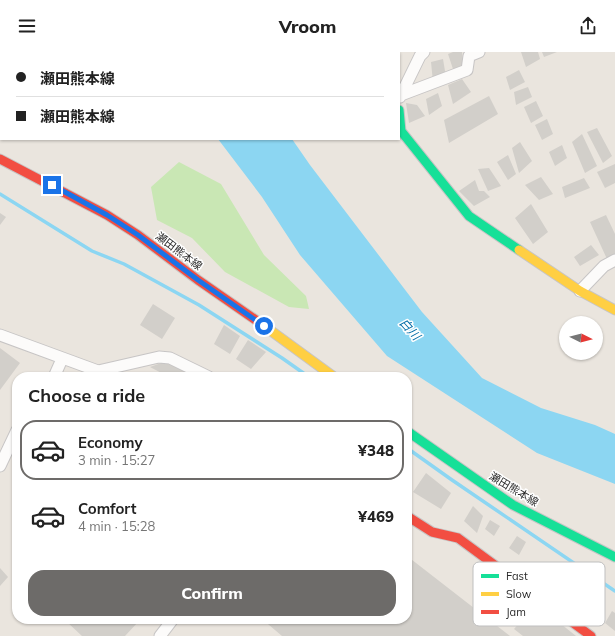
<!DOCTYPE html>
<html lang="en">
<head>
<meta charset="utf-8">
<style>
  body { margin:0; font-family:Mulish,"Noto Sans JP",sans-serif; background:#f6f6f6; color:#222; height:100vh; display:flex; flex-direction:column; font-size:15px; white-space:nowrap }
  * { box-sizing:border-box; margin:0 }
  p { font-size:13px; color:#767676 }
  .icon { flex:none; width:22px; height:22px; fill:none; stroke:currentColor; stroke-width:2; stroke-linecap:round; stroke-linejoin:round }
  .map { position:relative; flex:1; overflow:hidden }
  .sheet { position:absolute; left:12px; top:320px; width:400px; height:252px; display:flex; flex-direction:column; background:#fff; border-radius:16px; box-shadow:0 1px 3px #0004 }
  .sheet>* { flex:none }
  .top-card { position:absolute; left:0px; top:0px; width:400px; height:88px; box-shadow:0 1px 3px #0004; display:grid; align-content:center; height:88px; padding:0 16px; background:#fff }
  .needle { width:26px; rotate:96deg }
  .tools { position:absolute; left:559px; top:264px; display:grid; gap:8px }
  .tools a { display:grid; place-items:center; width:44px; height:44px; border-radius:50%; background:#fff; box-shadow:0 1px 3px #0004; font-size:20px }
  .end { position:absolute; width:18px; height:18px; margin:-9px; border:5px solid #1a73e8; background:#fff; box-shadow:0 0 0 2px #fff }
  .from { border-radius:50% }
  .top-card b { display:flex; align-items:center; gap:14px; height:38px; font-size:15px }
  .top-card b+b { border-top:1px solid #e0e0e0 }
  .top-card i { width:10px; height:10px; background:#222 }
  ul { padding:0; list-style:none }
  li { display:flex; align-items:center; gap:12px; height:60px; margin:0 8px 6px; padding:0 8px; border:2px solid transparent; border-radius:16px }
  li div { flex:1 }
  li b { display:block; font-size:15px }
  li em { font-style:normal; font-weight:800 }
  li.active { border-color:#6d6b69 }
  li>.icon { width:36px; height:36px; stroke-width:1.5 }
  h2 { padding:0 16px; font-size:18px; line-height:48px }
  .primary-button { display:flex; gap:8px; margin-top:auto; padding:8px 16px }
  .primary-button a { flex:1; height:46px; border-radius:16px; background:#6d6b69; color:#fff; font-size:16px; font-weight:800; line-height:46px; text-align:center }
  header { display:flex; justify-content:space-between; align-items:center; height:52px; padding:0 16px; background:#fff; font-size:18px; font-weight:800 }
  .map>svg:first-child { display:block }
  .green { fill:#c9e7b4 }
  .water { fill:#8cd6f2 }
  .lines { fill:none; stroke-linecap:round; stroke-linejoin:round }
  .stream { stroke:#8cd6f2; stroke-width:3.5 }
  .building { fill:#d2cfca }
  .street-casing { stroke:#c7c5c5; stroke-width:13 }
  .fast-casing { stroke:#c7c5c5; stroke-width:11 }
  .slow-casing { stroke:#c7c5c5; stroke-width:11 }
  .jam-casing { stroke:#c7c5c5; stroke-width:11 }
  .street { stroke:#fcfbfa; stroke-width:11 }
  .fast { stroke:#16e098; stroke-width:9 }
  .slow { stroke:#ffcf43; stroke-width:9 }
  .jam { stroke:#f24e42; stroke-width:9 }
  .route { stroke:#1a73e8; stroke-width:5 }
  .labels { text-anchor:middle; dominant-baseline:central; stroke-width:3; stroke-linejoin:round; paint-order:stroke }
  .street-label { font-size:11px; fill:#2a2a2a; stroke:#fff }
  .water-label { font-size:12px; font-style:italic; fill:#016ca7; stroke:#fff }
  .key { fill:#fff; stroke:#bfbfbf; stroke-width:1 }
  .key-label { font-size:11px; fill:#2a2a2a }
</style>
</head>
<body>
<header><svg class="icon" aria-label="menu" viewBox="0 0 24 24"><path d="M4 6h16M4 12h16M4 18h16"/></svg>Vroom<svg class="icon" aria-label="share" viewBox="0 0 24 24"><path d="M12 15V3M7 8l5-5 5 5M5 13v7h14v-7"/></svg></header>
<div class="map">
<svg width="615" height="584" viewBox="0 0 615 584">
  <rect width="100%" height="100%" fill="#eae5de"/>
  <path class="green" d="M179,110L221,132L264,203L306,244L309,257L289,255L225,220L192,186L157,168L151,135Z"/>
  <path class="water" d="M140,0H245V1H141Z
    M218,87H292L310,113L422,260L482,326L541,356L595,373L615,382V432L537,401L387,304L300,203L262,145Z"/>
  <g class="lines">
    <path class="stream" d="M0,142L92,199L124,212L199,253L282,306L309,325
      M407,396L452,428L615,539"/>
  </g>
  <path class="building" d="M453,0H462L463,13L453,17L448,2Z
    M521,0H538L540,7L526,15Z
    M542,0H557L544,5Z
    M443,7L446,25L433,30L431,10Z
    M519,18L525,30L510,38L506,25Z
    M462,27L471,40L453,52L448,33Z
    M528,35L532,45L516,53L514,40Z
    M438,41L442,54L429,63L426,47Z
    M489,44L498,62L449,91L444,68Z
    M536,49L543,64L531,71L524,55Z
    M406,51L417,53L425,64L409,71Z
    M547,67L553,82L542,88L535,73Z
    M597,76L612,104L603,111L587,80Z
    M582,82L597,114L585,121L572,90Z
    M520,90L532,109L519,121L512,96Z
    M562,93L567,106L555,114L549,100Z
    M508,103L516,122L508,128L497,110Z
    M615,112V131L605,136L597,120Z
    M489,116L501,134L488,139L478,117Z
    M541,125L553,142L539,148L525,133Z
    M584,126L590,136L565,146L562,135Z
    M475,128L479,139H484L490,145L474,154L459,139Z
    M531,152L548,180L533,192L515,166Z
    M0,161L6,165L0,173Z
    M606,163L615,182V202L607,207L590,170Z
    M591,193L599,203L580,214L574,205Z
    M153,252L175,266L162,287L140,273Z
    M224,273L240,284L230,302L214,292Z
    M248,288L266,300L251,317L236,307Z
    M0,296L20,311L0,338Z
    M164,310L188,321L187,325H169L150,315Z
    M426,421L451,441L441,457L413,440Z
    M473,454L483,464L477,481L464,469Z
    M490,468L500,474L494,484L485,477Z
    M517,484L526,490L519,503L509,496Z
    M407,504L510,584H282L262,567H407Z
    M0,516L8,525L0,534Z
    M536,552L576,584H523L514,577Z
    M612,559L615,561V579L605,571Z
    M70,567H137L139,569L125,584H82L67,570Z"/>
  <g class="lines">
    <defs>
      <path id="street" d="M24,0L25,1
        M401,43L467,18L469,4L479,0
        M400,45L420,4L424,0
        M580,239L604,214L615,208
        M0,283L98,319L159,305L170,306L209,325
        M54,325L62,307
        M0,414L17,378
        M160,584L173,567"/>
      <path id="fast" d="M399,58L401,79L469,164L519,198
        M407,379L513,453L615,505"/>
      <path id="slow" d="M519,198L580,239L615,258
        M263,273L334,325"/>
      <path id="jam" d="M0,107L107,163L138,183L198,228L263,273
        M407,464L432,480L458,486L591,584"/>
    </defs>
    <use href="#street" class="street-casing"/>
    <use href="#fast" class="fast-casing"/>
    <use href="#slow" class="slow-casing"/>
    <use href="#jam" class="jam-casing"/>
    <use href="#street" class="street"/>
    <use href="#fast" class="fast"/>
    <use href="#slow" class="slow"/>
    <use href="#jam" class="jam"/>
  </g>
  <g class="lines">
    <path class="route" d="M52,133L107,163L138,183L198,228L264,274"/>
  </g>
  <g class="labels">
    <g class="street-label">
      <text transform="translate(179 199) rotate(37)">瀬田熊本線</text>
      <text transform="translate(514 437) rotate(31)">瀬田熊本線</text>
    </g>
    <g class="water-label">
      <text transform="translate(410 277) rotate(48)">白川</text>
    </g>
  </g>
  <rect x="473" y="510" width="132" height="64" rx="6" class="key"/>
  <rect x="481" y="522" width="18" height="4" fill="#16e098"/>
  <rect x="481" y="540" width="18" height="4" fill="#ffcf43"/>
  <rect x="481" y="558" width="18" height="4" fill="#f24e42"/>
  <g class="key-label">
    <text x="506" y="528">Fast</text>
    <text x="506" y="546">Slow</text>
    <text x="506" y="564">Jam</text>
  </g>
</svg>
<div class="tools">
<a><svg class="needle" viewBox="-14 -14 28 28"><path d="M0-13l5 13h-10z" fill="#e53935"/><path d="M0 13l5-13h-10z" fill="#767676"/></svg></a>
</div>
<i class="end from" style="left:264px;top:274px"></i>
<i class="end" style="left:52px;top:133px"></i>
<div class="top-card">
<b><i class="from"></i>瀬田熊本線</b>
<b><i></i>瀬田熊本線</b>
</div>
<section class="sheet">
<h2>Choose a ride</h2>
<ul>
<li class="active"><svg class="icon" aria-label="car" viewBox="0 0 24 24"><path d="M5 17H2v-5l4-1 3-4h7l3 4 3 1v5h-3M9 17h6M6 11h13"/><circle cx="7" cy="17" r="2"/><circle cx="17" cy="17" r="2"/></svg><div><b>Economy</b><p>3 min · 15:27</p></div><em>¥348</em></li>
<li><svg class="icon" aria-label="car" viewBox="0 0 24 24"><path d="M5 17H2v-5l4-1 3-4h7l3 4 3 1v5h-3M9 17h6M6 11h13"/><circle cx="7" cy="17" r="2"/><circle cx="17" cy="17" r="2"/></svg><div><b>Comfort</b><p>4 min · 15:28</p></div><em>¥469</em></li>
</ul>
<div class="primary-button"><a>Confirm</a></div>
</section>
</div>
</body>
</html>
